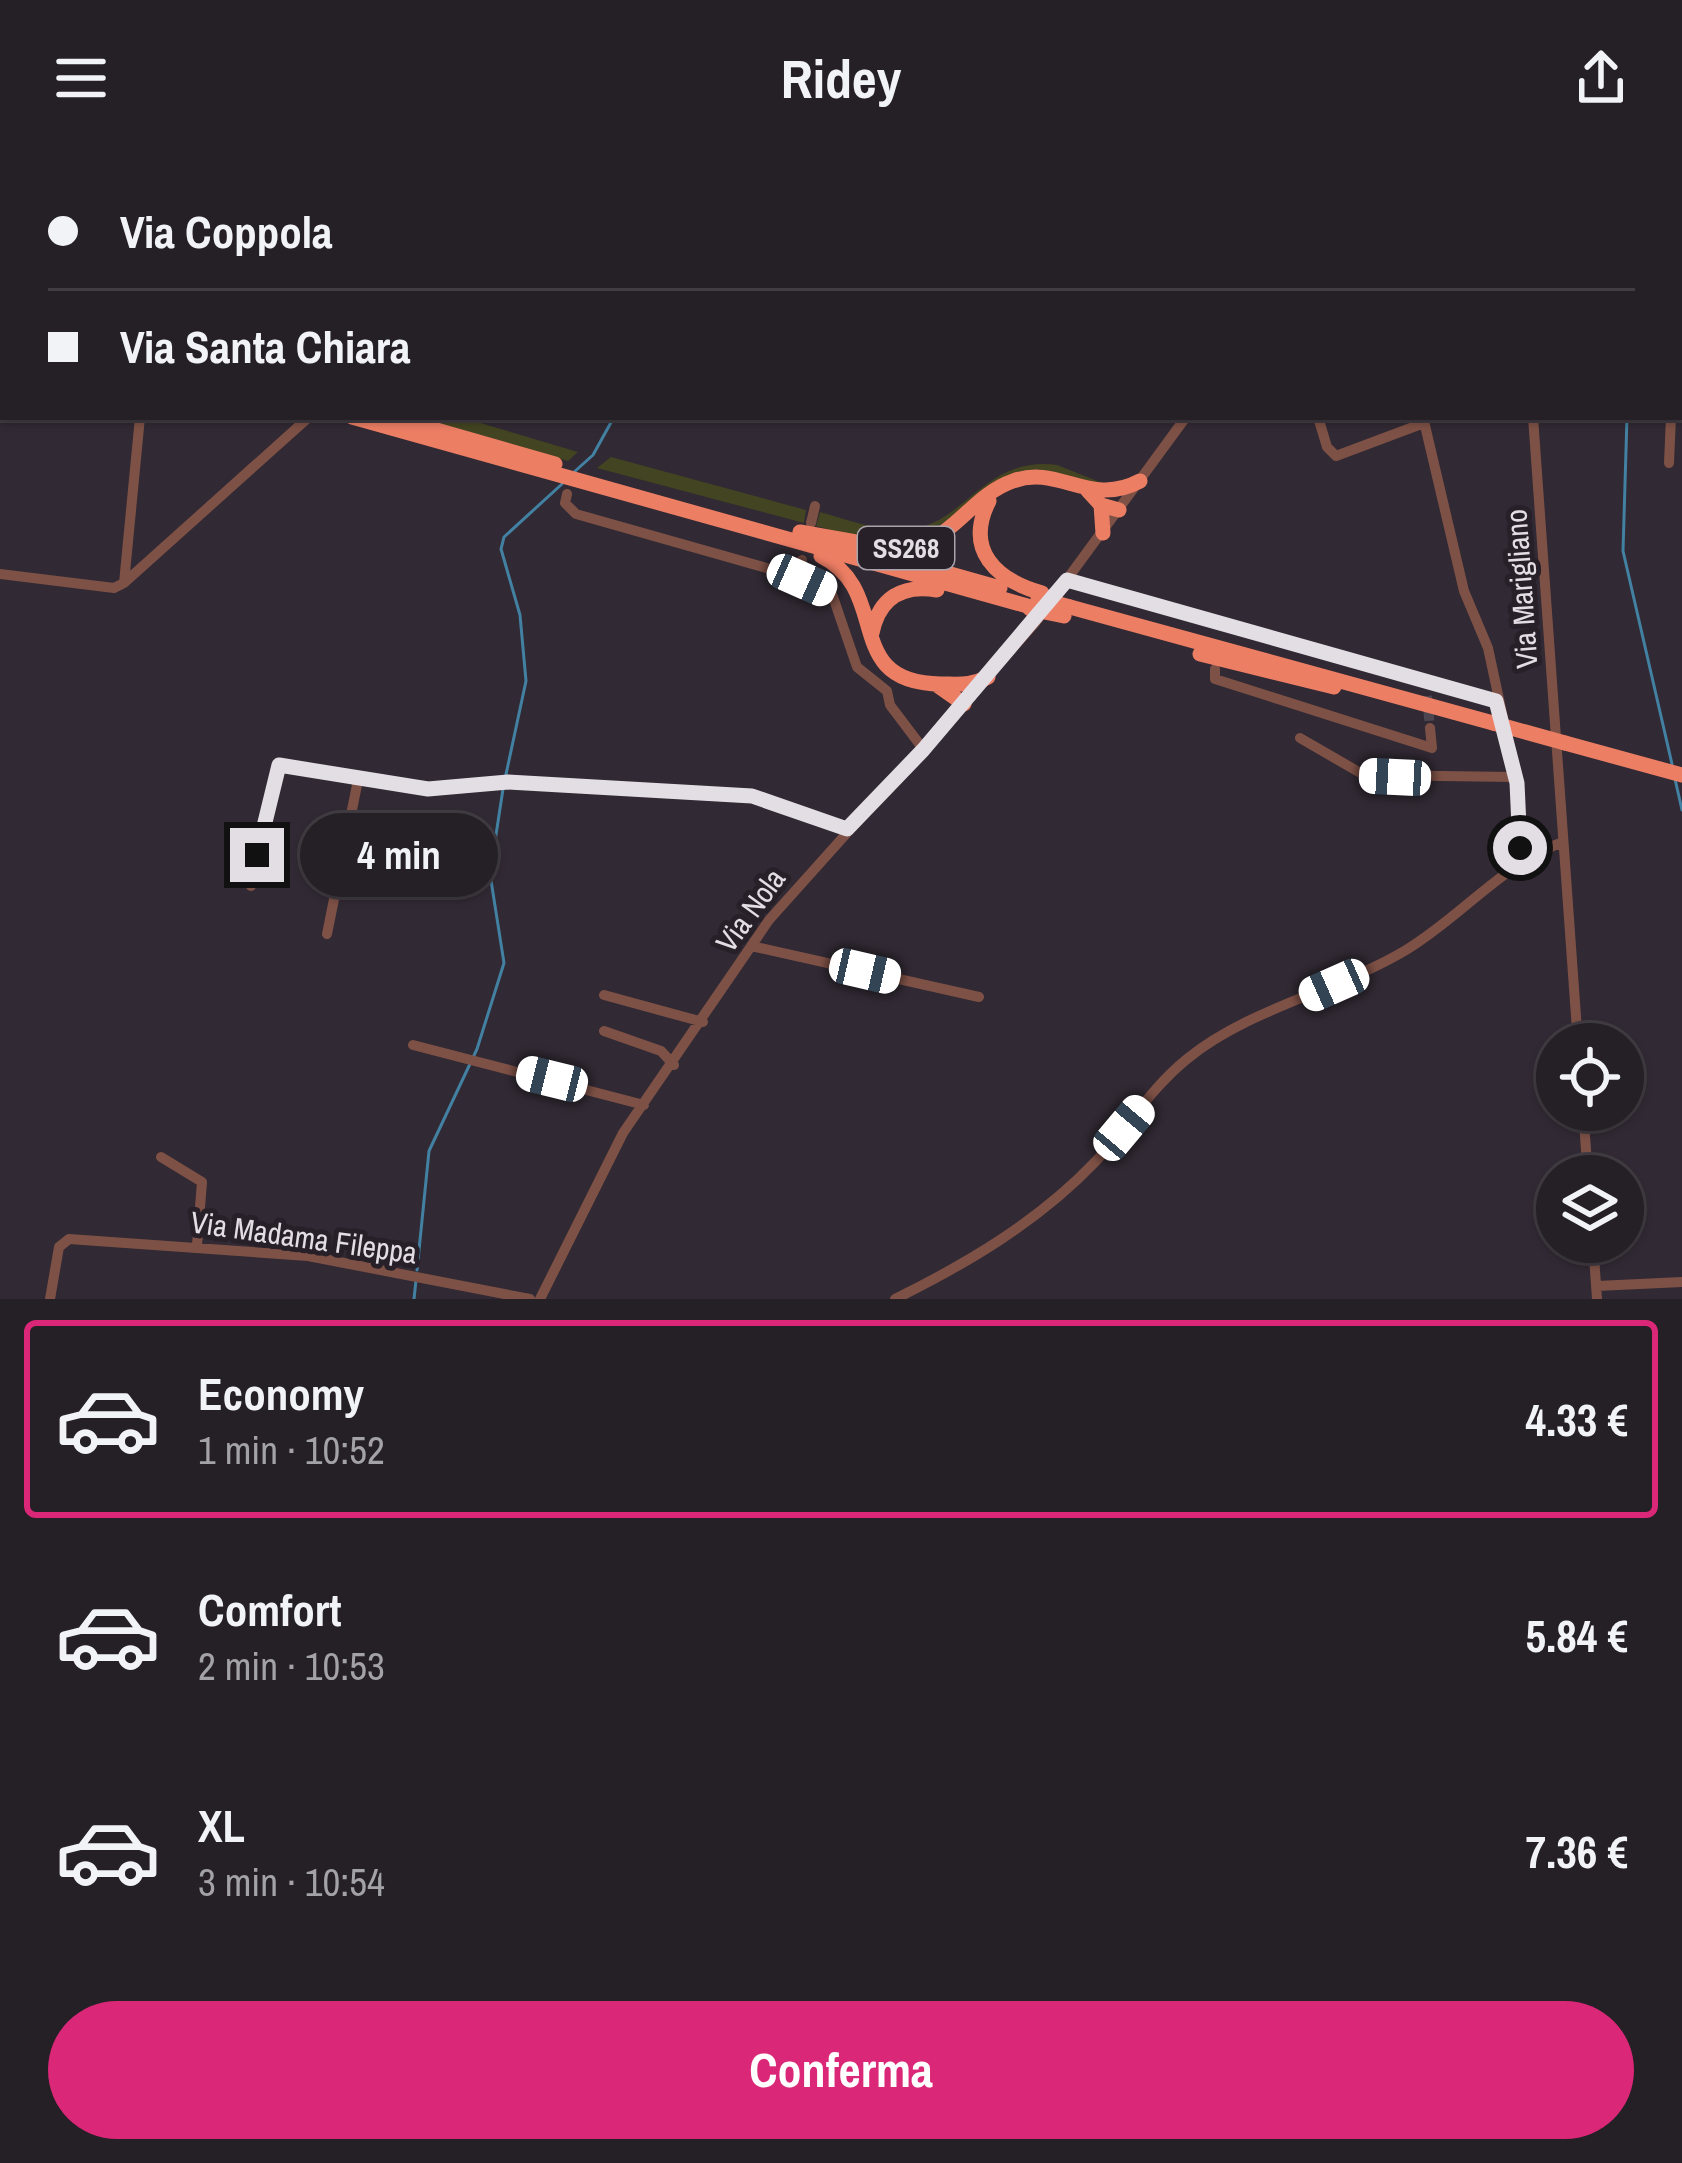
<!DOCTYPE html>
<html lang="it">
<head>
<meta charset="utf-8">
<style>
  body { margin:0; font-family:"Archivo Narrow",sans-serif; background:#2d272e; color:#f1f3f6; height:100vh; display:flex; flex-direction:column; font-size:45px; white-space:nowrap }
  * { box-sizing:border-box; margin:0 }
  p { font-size:39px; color:#a3a2a7 }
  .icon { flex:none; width:66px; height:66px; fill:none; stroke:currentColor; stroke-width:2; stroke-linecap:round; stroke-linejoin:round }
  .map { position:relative; height:1143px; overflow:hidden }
  .details { display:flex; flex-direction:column; background:#251f26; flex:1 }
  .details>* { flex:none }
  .hud { position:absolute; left:0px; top:0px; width:1683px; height:264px; box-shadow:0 3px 9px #0004,0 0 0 3px #423d43; display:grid; align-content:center; height:264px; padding:0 48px; background:#251f26 }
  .tools { position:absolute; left:1536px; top:867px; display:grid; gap:24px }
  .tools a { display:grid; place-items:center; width:108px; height:108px; border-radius:50%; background:#251f26; box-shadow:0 3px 9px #0004,0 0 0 3px #423d43; font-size:60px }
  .end { position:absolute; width:54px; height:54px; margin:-27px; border:15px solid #e3dde4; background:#111; box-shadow:0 0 0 6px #111 }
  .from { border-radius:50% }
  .bubble { position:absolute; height:84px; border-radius:42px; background:#251f26; box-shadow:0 3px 9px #0004,0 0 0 3px #423d43; font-size:39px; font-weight:700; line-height:84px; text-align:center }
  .car { position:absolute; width:36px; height:72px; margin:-36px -18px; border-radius:15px; box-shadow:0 0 9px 3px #0007; background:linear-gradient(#fff 24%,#345 0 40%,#fff 0 76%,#345 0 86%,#fff 0) }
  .hud b { display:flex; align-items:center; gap:42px; height:114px; font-size:45px }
  .hud b+b { border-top:3px solid #423d43 }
  .hud i { width:30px; height:30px; background:#f1f3f6 }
  ul { padding:21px 0 0; list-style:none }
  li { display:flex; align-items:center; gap:36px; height:198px; margin:0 24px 18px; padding:0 24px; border:6px solid transparent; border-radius:12px }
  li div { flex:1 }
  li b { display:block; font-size:45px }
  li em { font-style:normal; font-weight:700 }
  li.active { border-color:#db2777 }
  li>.icon { width:108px; height:108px; stroke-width:1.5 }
  .primary-button { display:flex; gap:24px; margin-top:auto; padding:24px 48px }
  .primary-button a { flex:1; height:138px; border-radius:72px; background:#db2777; color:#fff; font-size:48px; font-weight:700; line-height:138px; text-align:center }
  header { display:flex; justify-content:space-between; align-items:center; height:156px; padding:0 48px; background:#251f26; font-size:54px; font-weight:700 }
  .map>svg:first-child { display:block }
  .green { fill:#434421 }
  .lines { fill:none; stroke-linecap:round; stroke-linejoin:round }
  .stream { stroke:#4381a2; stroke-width:3 }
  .minor-tunnel { stroke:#4c444e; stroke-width:10; stroke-dasharray:10 5; stroke-linecap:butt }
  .minor { stroke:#7e5146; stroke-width:10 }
  .highway { stroke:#ec7e64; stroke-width:15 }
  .highway-bridge { stroke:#ec7e64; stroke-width:15 }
  .route { stroke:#e3dde4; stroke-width:15 }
  .labels { text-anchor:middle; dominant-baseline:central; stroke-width:10; stroke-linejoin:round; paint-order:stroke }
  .shield { fill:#282029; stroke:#aba4ac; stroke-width:3 }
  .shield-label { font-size:27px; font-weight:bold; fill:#e3dde4 }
  .street-label { font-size:30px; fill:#e3dde4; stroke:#282029 }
</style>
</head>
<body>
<header><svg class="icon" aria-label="menu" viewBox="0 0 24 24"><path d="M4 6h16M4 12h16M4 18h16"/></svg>Ridey<svg class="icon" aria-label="share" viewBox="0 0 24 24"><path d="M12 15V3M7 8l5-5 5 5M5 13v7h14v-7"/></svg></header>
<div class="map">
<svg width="1682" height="1143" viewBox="0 0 1682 1143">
  <rect width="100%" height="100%" fill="#312933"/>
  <path class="green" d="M414,261H460L578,296L568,305Z
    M611,301L806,354L804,367L597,312Z
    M1057,309L1115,332L1035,314L1016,318L930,383L881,387L816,370L820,356C846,363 876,375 904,374C964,372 983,299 1057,309Z"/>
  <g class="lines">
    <path class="stream" d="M1601,0L1604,3
      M831,3V0
      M1627,261L1623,395L1672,608
      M573,317L593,299L614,261
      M505,623L526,525L520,459L501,393L504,381L562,328
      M1675,623L1682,654
      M417,1114L429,995L477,893L504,807L490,718L503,633
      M414,1143L416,1124"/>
    <path class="minor-tunnel" d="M1427,540L1430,572"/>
    <path class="minor" d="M1515,0V3
      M161,3V0
      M1252,3V0
      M1455,3L1456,0
      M1680,45H1682
      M1680,129H1682
      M1318,261L1327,291L1336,300L1424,267
      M1423,261L1464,435L1488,492L1517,627L1523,705
      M1533,261L1578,888
      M1669,307L1671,261
      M567,338L565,347L576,358L770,413L832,438L857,511L887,535L890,549L924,594
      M811,367L815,350
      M0,418L114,432L124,427L140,261
      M799,423L802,404
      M1067,424L1496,545
      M124,427L309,261
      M1215,513V523L1432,592L1430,572
      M1300,582L1364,619L1516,621
      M251,730L279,609L428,633L508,626L752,641L847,673
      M327,778L358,624
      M751,790L979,841
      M604,839L703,866
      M604,875L661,895L674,909
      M413,889L644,949
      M1583,954L1588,1020
      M161,1001L202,1026L197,1089
      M1593,1086L1597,1143
      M1597,1130L1682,1126
      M50,1143L59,1091L69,1083L308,1100L530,1143
      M540,1143L623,977L769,764L1035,467L1186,261
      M895,1143C968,1107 1039,1065 1096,1005C1127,972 1151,932 1187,903C1249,852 1338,835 1406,794C1461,761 1502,708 1563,686"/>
    <path class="highway" d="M0,83L3,85
      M0,96L3,97
      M0,112L3,113
      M352,261L1031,451
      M391,261L555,308
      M1088,335L1101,349L1119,354
      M989,345C964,394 996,424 1042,437
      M1101,349L1103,377
      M800,376L856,386
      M844,388L1000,432
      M885,392C947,401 964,342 1013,325C1059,308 1089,352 1140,325
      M821,400C893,436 840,527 941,528C959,528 971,530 988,521
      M1070,451L1493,567
      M872,477C879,442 902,428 937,434
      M1200,498L1334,531
      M937,529L964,548
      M1565,587L1682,619"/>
    <path class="highway-bridge" d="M1038,442L1070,451
      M1030,453L1064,460
      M1493,567L1565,587"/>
  </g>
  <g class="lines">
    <path class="route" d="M257,699L279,609L428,633L508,626L752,640L847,673L923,594L1067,424L1496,545L1517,627L1520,692"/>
  </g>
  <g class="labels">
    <rect class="shield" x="858" y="371" width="96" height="42" rx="9"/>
    <g class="shield-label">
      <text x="906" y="392">SS268</text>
    </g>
    <g class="street-label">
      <text transform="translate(1521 433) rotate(-94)">Via Marigliano</text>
      <text transform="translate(750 754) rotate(-54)">Via Nola</text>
      <text transform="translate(304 1081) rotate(8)">Via Madama Fileppa</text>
    </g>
  </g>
</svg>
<div class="tools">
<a><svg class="icon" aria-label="locate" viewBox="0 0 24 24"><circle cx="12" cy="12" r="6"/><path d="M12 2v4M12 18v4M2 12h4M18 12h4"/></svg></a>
<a><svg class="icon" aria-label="layers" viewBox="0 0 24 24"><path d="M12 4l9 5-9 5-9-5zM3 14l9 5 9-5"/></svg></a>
</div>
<i class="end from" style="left:1520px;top:692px"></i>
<i class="end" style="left:257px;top:699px"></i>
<div class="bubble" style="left:300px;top:657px;width:198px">4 min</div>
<i class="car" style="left:802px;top:424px;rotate:114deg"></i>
<i class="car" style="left:1395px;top:621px;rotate:273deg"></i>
<i class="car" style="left:865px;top:815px;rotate:103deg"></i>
<i class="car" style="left:1334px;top:829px;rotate:246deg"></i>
<i class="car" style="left:552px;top:923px;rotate:284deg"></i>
<i class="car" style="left:1124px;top:972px;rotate:40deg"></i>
<div class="hud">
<b><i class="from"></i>Via Coppola</b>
<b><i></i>Via Santa Chiara</b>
</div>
</div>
<section class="details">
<ul>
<li class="active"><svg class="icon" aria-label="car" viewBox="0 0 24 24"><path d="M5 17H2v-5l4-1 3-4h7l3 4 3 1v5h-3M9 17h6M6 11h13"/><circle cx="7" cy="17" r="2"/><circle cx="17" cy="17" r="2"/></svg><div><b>Economy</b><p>1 min · 10:52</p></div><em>4.33 €</em></li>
<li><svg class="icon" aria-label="car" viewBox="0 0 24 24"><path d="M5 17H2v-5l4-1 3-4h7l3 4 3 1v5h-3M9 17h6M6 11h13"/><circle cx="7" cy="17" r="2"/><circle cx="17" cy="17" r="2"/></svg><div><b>Comfort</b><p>2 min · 10:53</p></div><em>5.84 €</em></li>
<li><svg class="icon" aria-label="car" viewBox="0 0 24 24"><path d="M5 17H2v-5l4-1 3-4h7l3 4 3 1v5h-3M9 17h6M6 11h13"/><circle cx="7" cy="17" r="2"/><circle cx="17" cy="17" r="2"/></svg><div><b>XL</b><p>3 min · 10:54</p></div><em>7.36 €</em></li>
</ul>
<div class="primary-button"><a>Conferma</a></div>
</section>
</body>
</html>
